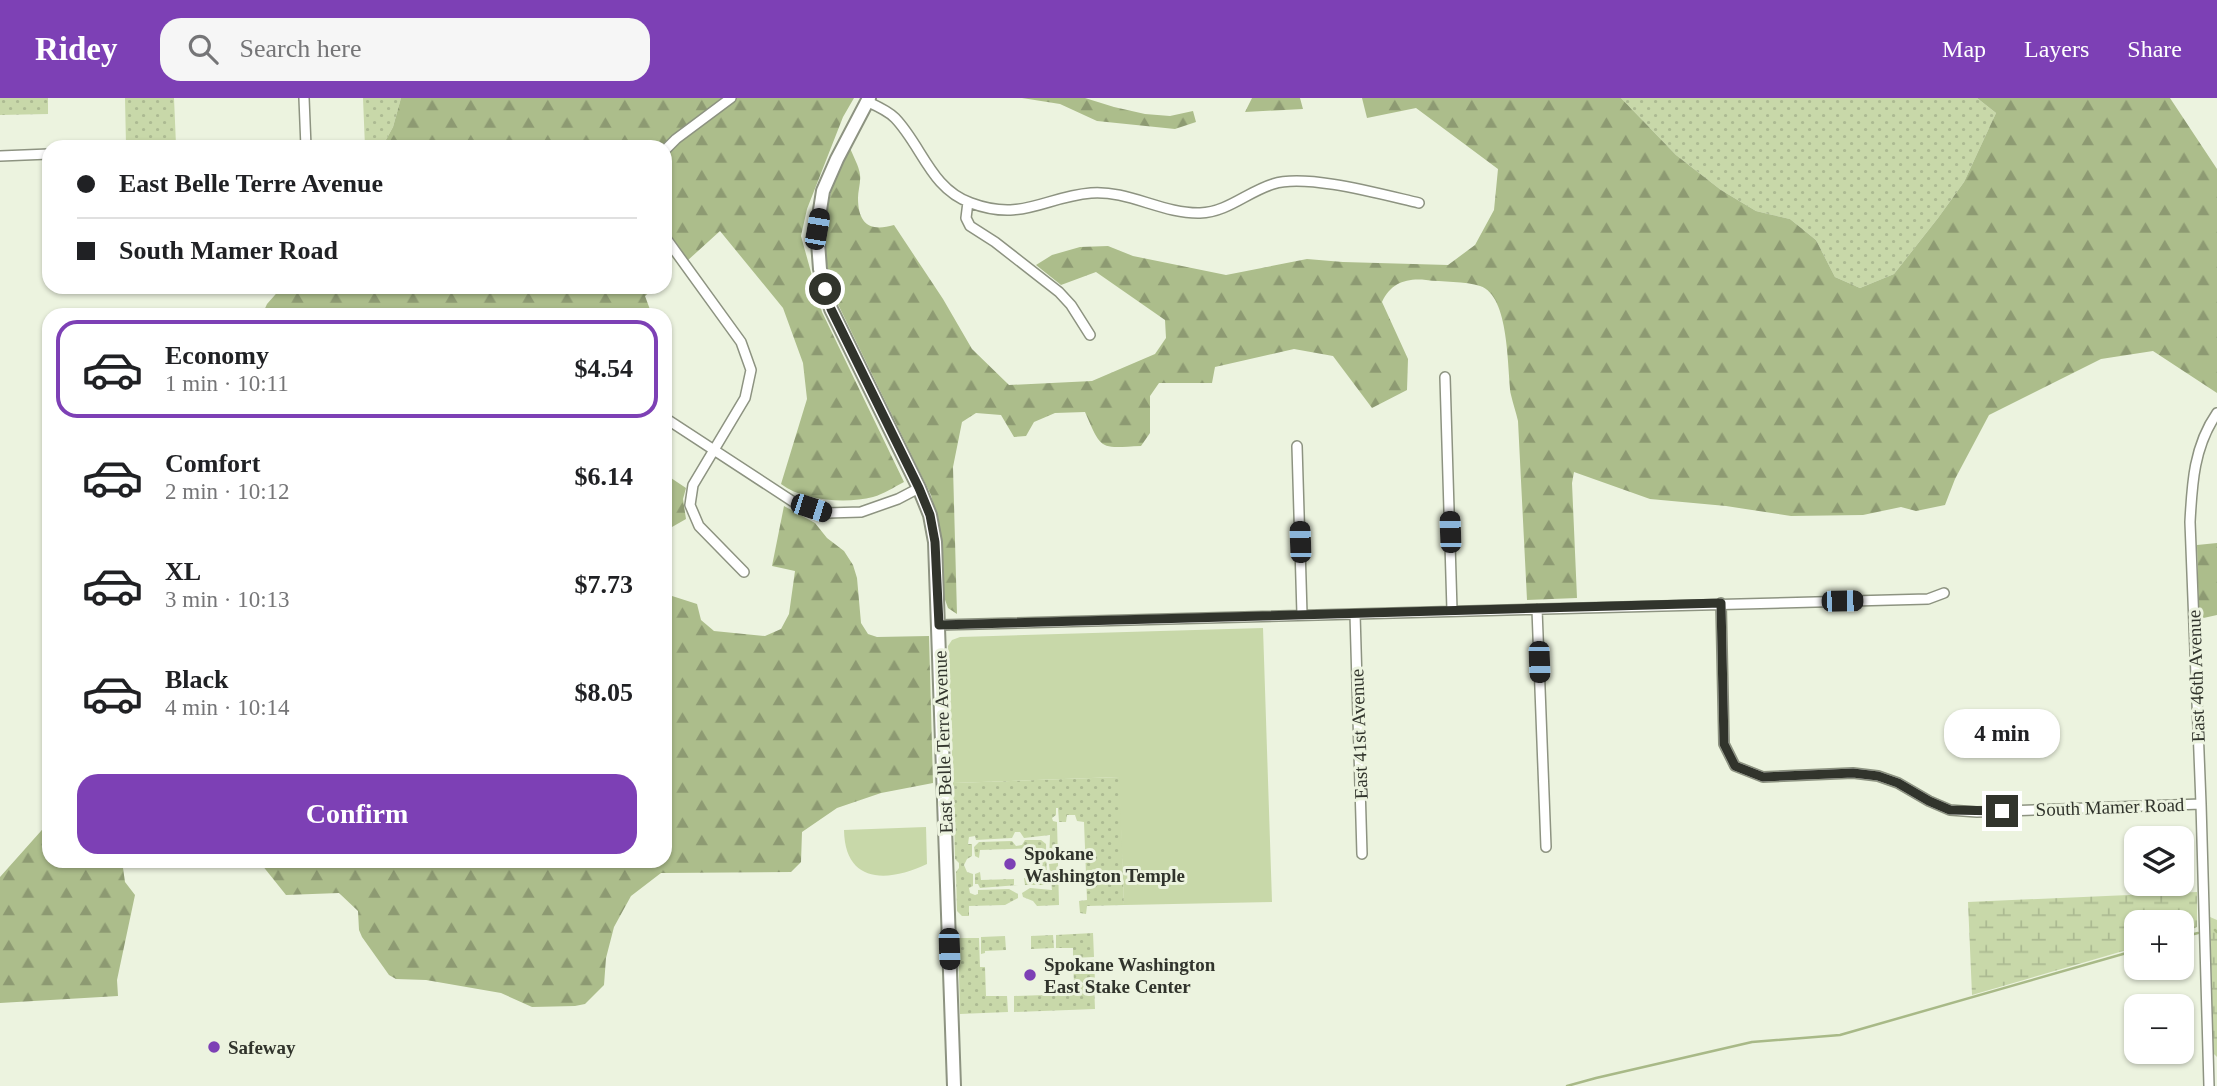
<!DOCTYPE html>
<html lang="en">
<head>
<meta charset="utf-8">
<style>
  body { margin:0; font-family:"Times New Roman",serif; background:#f6f6f6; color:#202124; height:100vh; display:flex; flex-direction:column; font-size:26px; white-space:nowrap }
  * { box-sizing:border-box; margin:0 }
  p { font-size:23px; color:#757577 }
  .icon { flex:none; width:38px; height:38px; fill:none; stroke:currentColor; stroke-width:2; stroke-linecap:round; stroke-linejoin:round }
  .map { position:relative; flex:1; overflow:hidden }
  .sheet { position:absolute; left:42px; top:210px; width:630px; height:560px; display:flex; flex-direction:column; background:#fff; border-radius:21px; box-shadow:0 2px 5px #0004 }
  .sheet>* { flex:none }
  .top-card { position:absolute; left:42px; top:42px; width:630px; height:154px; border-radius:21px; box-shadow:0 2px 5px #0004; display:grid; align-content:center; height:154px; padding:0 35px; background:#fff }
  .fabs { position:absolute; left:2124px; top:728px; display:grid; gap:14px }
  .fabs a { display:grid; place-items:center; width:70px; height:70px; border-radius:14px; background:#fff; box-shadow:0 2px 5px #0004; font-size:35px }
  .end { position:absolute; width:32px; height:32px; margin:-16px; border:9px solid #31342c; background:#fff; box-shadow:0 0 0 4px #fff }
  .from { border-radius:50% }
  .bubble { position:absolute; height:49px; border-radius:21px; background:#fff; box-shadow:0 2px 5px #0004; font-size:23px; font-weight:600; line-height:49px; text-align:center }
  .car { position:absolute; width:21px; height:42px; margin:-21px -10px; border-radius:9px; box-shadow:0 0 5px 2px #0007; background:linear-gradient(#222 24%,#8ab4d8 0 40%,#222 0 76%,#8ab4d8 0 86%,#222 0) }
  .top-card b { display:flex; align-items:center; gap:24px; height:66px; font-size:26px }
  .top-card b+b { border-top:2px solid #e0e0e0 }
  .top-card i { width:18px; height:18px; background:#202124 }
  ul { padding:12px 0 0; list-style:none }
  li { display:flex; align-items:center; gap:21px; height:98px; margin:0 14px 10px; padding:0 21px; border:4px solid transparent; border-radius:21px }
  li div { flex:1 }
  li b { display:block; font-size:26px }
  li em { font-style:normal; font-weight:600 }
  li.on { border-color:#7d40b5 }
  li>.icon { width:63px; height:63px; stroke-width:1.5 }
  .action { display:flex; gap:14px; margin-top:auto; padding:14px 35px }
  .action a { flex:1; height:80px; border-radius:21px; background:#7d40b5; color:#fff; font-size:28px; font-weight:600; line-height:80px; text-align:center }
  header { display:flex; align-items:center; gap:42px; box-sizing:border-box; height:98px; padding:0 35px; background:#7d40b5; color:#fff }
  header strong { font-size:33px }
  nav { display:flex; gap:38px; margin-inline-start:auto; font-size:24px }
  .search { width:490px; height:63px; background:#f6f6f6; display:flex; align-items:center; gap:18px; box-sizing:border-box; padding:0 24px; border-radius:21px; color:#757577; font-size:26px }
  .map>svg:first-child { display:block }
  .grass { fill:url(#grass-dots) }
  .forest { fill:url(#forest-firs) }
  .wetland { fill:url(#wetland-marsh) }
  .park { fill:#c8d8a9 }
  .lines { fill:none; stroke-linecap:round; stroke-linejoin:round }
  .stream { stroke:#a8b987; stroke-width:2.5 }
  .street-casing { stroke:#8d9381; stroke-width:12 }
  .secondary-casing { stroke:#8d9381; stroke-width:16 }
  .street { stroke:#fff; stroke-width:9 }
  .secondary { stroke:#fff; stroke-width:12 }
  .route { stroke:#31342c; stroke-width:9 }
  .poi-dot { fill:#7d40b5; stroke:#ecf3df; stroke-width:2.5 }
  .labels { text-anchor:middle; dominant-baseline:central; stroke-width:6; stroke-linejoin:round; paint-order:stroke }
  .street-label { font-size:19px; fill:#31342c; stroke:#ecf3df }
  .poi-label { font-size:19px; font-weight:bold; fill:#31342c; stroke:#ecf3df; text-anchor:start }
</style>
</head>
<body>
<header>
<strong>Ridey</strong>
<div class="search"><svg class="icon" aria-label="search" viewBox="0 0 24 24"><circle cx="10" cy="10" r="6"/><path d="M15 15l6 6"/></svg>Search here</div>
<nav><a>Map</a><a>Layers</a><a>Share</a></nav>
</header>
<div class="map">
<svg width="2217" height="988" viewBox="0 0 2217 988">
  <defs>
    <pattern id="grass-dots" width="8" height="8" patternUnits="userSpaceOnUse" patternTransform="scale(1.75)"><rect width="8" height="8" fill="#c8d8a9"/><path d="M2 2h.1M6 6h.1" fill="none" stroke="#acba92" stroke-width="1.8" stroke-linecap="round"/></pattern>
    <pattern id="forest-firs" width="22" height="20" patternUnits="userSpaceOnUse" patternTransform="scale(1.75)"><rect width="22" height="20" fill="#acbd8b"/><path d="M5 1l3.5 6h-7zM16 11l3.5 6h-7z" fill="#8d9a72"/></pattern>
    <pattern id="wetland-marsh" width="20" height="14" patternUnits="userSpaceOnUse" patternTransform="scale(1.75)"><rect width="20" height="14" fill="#c8d8a9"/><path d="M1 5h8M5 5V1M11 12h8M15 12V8" fill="none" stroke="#acba92"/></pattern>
  </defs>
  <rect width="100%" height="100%" fill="#ecf3df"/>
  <path class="grass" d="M0,0H48V16L0,17Z
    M125,0H174L176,47H126Z
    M363,0H401L393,29L382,49H365Z
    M1621,0H1977L1996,15L1964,84L1938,120L1894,176L1860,190L1835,179L1816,142L1790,121L1756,113L1721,92L1676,57Z
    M1120,679L1124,807L1087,808L1086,816L1080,815L1079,803L1087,802L1084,724L1077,723L1075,717H1067L1066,724H1059L1058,710H1056V717L1052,720L1053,723L1057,724L1058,763H1049L1050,737L1024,740L1020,734H1015L1012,740L976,742L975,738L969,739L968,746H972V758L967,761L964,767L967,774L973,776V788L969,790L970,795L975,797L978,796V792L1009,791L1018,796V800L1005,807L969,808V818H962L957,813L956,774L959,770V765L955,761L953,685Z
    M1025,742H1041L1046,746L1047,783L1043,787H1022H1025L1024,780L1043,779V770H1039V759H1042V750L980,752L979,760L975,758L974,749L979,744L1012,743L1016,748L1022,747Z
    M1058,765L1059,807L1037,808L1033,803L1023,799L1022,795L1030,790L1052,792L1049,766Z
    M980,774L981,782L1014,781V787H1018L980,790L978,786H975V776Z
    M1093,835L1094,859L1073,860V850H1056V837Z
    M1053,837L1054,850L1031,851V838Z
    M1005,838L1006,852L985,853V855L981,856V839Z
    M958,840H979L980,869H985L986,898H1007L1008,914L960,916Z
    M1094,861L1095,884L1074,885L1073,862Z
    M1094,886L1095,911L1014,914V898L1074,896V887Z"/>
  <path class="forest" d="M401,0H854L843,19L807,111L801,138L822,214L904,384C894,389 884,396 873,399C847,406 803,403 781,386L807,301L803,265L783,210L720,133L687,163L665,133V49H382L393,29Z
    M1022,0H1085L1114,9L1145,16L1170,18L1193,13L1196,24L1175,31L1097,23L1060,6Z
    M1252,0H1300L1303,11L1245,14Z
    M1362,0H1621L1676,57L1721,92L1756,113L1790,121L1816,142L1835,179L1860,190L1894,176L1938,120L1964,84L1996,15L1977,0H2170L2217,71V295L2153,253L2101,261L1989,317L1955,381L1945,407L1916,413L1901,409L1863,417L1791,418L1726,408L1650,401L1574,374L1572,385L1577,500L1527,502L1518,323C1516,314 1513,306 1511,297C1507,270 1510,198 1480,188C1466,183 1441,184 1426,182C1406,180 1391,185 1382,204L1408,261L1407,292L1372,310L1333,258L1294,251L1215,269L1212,285H1159L1150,298V335L1141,348C1099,350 1102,353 1085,314L1055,315L1034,324L1026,338L1014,339L1001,317L976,315L962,324L953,369L957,516L948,510L944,499L943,464L939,430L931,397L831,192L825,153V122L832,88L850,50C853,58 859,68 860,77C861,84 858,93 858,100C858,126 870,134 894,127L943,201L972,251L1009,287L1092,283L1155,256L1166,240L1165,222L1096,174L1061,187L1036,167L1052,157L1080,149L1108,148L1133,158L1226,177L1307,161L1343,164L1448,167L1475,147L1494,112L1498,71L1416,10L1367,20Z
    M282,189H656L645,198L652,217H262L267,206Z
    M665,376L686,390L683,401L686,421L665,433Z
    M784,408L815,425L827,440L844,453L853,467L857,480L861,525L868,536L877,539L929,538L933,685L881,695L837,710L802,734L801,764L791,774L661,775L631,798L614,829L606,860L604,887L585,906L575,908L532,909L501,895L426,882L396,881L389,877L362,839L359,832L358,813L339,795L286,797L262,767L259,763H665V490L669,497L697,506L701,522L714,533L765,538L781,531L789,516L795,473L772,468Z
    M2217,445V517L2199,521L2197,447Z
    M49,724V763H122L125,784L135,797L117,882L118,898L0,905V779Z"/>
  <path class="wetland" d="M2197,794V829L2182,836V824H2137V849L1972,897L1968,804Z
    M2210,819L2217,822V959L2213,955Z"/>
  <path class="park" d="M1263,530L1272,804L1124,807L1119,679L953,685L948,548L952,542L960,539Z
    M926,729L927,766C889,784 845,787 844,732Z"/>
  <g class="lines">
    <path class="stream" d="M2215,832L2217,834
      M2182,839L2198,835
      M1567,988L1596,980L1752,944L1840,937L2137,852"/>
    <defs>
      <path id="street" d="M304,0L306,49
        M868,4C877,8 888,13 895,20C922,48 931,91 971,105C1022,124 1044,99 1091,95C1128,92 1163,116 1200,115C1228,114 1247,94 1273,86C1306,75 1384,97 1419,105
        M665,52L676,41L731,0
        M0,58L49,56
        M968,104L966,120L970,128L995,144L1059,194L1071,207L1090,237
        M665,139L741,244L751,272L745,300L693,387L690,407L699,428L744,474
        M1445,279L1452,512
        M665,320L795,405L827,415L861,414L898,401L919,390
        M1297,348L1302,516
        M1721,505L1724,646L1735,668L1763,679L1853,675L1878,678L1898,685L1929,703L1950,712L1977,714L2201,706
        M1537,511L1546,749
        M1355,516L1362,756
        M939,527L1928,501L1944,495
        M2209,988L2201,706L2190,424C2192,385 2194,348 2217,315"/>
      <path id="secondary" d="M869,0L837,61L823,93L817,131L820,171L831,211L919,390L930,417L935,444L954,988"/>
    </defs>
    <use href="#street" class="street-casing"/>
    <use href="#secondary" class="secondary-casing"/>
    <use href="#street" class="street"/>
    <use href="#secondary" class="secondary"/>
  </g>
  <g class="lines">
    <path class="route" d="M825,191L831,211L919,390L930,417L935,444L939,527L1721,505L1724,646L1735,668L1763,679L1853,675L1878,678L1898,685L1929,703L1950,712L2002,713"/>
  </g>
  <g class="poi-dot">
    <circle cx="1010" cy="766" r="7"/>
    <circle cx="1030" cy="877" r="7"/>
    <circle cx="214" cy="949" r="7"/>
  </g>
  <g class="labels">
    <g class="street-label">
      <text transform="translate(2196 578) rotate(-92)">East 46th Avenue</text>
      <text transform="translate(1359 636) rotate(-92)">East 41st Avenue</text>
      <text transform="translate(943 644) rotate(-92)">East Belle Terre Avenue</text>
      <text transform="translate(2110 709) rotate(-2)">South Mamer Road</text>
    </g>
    <g class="poi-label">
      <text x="1024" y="755">Spokane<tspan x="1024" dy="22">Washington Temple</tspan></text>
      <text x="1044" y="866">Spokane Washington<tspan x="1044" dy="22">East Stake Center</tspan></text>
      <text x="228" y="949">Safeway</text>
    </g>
  </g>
</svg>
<div class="fabs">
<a><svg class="icon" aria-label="layers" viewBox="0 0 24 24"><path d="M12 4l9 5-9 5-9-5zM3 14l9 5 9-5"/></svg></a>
<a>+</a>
<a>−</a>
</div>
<i class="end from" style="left:825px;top:191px"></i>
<i class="end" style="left:2002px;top:713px"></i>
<div class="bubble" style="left:1944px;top:611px;width:116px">4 min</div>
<i class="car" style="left:817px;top:131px;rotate:10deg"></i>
<i class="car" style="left:811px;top:410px;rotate:108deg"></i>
<i class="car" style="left:1450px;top:434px;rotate:358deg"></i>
<i class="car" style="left:1300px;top:444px;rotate:358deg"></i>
<i class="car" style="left:1842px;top:503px;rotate:89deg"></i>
<i class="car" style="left:1539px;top:564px;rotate:178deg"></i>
<i class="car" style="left:949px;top:851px;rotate:178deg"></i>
<div class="top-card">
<b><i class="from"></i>East Belle Terre Avenue</b>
<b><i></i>South Mamer Road</b>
</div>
<section class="sheet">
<ul>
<li class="on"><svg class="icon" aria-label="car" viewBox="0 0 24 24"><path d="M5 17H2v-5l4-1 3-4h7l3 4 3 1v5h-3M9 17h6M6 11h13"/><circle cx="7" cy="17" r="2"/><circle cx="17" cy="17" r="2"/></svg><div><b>Economy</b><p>1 min · 10:11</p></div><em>$4.54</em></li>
<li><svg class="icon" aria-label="car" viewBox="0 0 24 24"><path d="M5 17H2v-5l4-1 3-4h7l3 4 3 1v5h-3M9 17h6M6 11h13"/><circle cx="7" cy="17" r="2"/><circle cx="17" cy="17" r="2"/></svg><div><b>Comfort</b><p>2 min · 10:12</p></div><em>$6.14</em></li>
<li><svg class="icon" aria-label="car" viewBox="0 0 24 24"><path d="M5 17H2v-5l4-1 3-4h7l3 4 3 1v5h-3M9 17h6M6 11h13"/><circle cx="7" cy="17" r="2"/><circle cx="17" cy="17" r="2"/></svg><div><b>XL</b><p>3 min · 10:13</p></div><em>$7.73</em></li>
<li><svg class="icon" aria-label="car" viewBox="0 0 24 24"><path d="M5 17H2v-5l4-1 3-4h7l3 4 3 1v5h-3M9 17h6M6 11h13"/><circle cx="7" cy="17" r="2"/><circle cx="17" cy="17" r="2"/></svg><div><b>Black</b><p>4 min · 10:14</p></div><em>$8.05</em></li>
</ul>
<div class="action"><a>Confirm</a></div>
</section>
</div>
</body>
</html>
